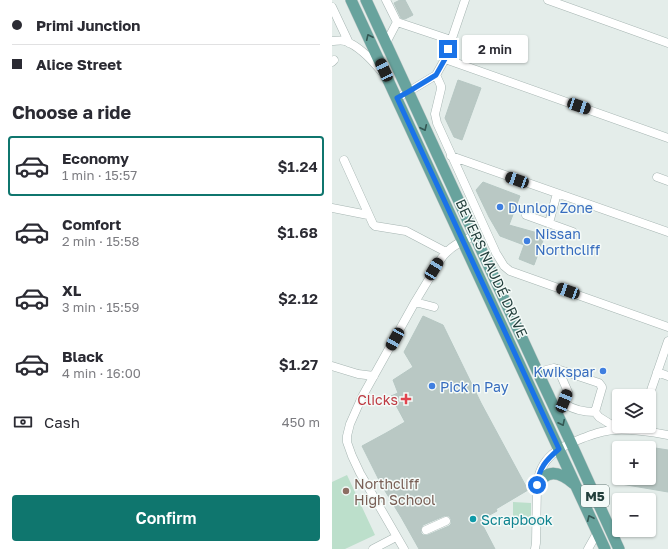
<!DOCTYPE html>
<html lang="en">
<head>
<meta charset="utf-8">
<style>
  body { margin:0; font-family:"Golos Text",sans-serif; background:#f7f7f7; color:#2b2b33; height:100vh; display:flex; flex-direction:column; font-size:15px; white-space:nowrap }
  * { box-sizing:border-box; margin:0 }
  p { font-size:13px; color:#7c7c81 }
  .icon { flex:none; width:22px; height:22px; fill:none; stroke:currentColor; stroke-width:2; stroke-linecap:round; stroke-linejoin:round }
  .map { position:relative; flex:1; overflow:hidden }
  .details { display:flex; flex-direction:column; background:#fff; width:332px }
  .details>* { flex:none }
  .top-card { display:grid; align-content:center; height:88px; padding:0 12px; background:#fff }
  .fabs { position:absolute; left:280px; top:389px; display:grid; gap:8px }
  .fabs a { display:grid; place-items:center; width:44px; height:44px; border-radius:4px; background:#fff; box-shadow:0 1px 3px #0004; font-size:20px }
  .end { position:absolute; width:18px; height:18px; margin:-9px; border:5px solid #1a73e8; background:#fff; box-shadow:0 0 0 2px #fff }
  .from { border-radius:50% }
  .bubble { position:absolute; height:28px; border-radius:4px; background:#fff; box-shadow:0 1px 3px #0004; font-size:13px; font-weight:600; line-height:28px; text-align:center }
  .car { position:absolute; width:12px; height:24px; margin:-12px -6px; border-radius:5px; box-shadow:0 0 3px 1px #0007; background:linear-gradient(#222 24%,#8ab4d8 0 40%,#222 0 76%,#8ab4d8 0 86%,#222 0) }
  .top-card b { display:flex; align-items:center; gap:14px; height:38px; font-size:15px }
  .top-card b+b { border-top:1px solid #e1e1e2 }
  .top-card i { width:10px; height:10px; background:#2b2b33 }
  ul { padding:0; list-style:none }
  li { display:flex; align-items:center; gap:12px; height:60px; margin:0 8px 6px; padding:0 4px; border:2px solid transparent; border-radius:4px }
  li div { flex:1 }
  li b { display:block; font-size:15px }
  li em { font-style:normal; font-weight:600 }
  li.active { border-color:#0f766e }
  li>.icon { width:36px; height:36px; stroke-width:1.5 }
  h2 { padding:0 12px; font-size:18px; line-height:48px }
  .pay { display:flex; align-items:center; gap:10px; height:44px; padding:0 12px; font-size:15px }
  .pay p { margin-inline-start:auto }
  .cta { display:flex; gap:8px; margin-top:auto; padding:8px 12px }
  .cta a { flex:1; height:46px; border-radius:4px; background:#0f766e; color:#fff; font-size:16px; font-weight:600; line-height:46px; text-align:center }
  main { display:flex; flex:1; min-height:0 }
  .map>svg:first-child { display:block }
  .green { fill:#bcdfcb }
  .building { fill:#b9c8c4; stroke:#b6c7c3; fill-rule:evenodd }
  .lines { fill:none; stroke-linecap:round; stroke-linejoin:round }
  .minor-casing { stroke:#a6b5b2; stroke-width:9 }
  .major-casing { stroke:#c1c9c8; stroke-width:12 }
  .minor { stroke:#fff; stroke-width:8 }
  .major { stroke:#68a39d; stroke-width:11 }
  .oneway { stroke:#345854 }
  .route { stroke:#1a73e8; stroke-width:5 }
  .shop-dot { fill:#3f7fe0; stroke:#f4faf8; stroke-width:1.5 }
  .health-dot { fill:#e0444e; stroke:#f4faf8; stroke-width:1.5 }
  .education-dot { fill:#8d6e63; stroke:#f4faf8; stroke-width:1.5 }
  .culture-dot { fill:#0f9aa8; stroke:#f4faf8; stroke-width:1.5 }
  .labels { text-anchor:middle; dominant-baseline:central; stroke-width:3; stroke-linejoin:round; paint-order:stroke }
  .shield { fill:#f4faf8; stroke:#627774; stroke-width:1 }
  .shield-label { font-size:13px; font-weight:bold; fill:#233f3c }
  .shop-label { font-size:14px; fill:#366cbe; stroke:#f4faf8; text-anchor:start }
  .street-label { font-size:14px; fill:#233f3c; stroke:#f4faf8 }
  .health-label { font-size:14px; fill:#be3a42; stroke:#f4faf8; text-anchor:end }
  .education-label { font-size:14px; fill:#785e54; stroke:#f4faf8; text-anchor:start }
  .culture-label { font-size:14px; fill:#0d838f; stroke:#f4faf8; text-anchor:start }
</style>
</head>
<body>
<main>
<section class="details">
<div class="top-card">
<b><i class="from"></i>Primi Junction</b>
<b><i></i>Alice Street</b>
</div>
<h2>Choose a ride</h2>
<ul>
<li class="active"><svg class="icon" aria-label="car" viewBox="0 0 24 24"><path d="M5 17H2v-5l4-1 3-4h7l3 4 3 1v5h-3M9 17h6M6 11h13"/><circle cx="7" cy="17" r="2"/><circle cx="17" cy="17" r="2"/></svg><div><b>Economy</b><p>1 min · 15:57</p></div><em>$1.24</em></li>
<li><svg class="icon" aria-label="car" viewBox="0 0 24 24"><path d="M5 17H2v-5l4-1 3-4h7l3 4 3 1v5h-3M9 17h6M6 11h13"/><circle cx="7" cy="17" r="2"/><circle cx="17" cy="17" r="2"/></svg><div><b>Comfort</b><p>2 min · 15:58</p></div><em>$1.68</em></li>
<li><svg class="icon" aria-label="car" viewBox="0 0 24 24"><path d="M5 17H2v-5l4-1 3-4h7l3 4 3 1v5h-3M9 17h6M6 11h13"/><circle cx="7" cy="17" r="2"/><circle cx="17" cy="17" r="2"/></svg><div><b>XL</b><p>3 min · 15:59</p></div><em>$2.12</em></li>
<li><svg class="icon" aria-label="car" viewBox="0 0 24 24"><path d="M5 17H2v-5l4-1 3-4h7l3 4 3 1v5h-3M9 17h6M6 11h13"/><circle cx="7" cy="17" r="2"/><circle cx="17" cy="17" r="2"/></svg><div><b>Black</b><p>4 min · 16:00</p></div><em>$1.27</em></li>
</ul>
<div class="pay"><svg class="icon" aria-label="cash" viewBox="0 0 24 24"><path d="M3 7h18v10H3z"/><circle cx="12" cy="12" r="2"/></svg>Cash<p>450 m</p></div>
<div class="cta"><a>Confirm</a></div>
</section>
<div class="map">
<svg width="336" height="549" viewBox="0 0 336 549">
  <rect width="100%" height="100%" fill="#e4edea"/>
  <path class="green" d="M15,475L43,535L13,549H0V482Z
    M181,502L199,503V517H181Z"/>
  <path class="building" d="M68,0H73L81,15L73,19L69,18L62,3Z
    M126,80L149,88L130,140L122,137L113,118Z
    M151,182L188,196L177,225L213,235L202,265L187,259L192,245L168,236L157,217L144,190Z
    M91,316L111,325L149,403L196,490L164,509L165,511L152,518L154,522L150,524L163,549H87L69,517L50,486L30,446L54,433L73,422L59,396L66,393L61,380L81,367L72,352ZM112,516H117L119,519V524L117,526L96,535H91L89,533V529L91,525Z
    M317,447L336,450V492L289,484V478H317Z"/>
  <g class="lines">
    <defs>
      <path id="minor" d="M54,0L65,22L119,40
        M216,0L336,43
        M0,7L17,43
        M0,41C4,41 9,40 13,41C27,46 40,60 49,71
        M54,43L65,22
        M113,59L336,138
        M0,62L2,60
        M104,75L109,86V89L103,114L105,123L164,253L172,266L178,271L336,327
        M65,98L76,92L104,75L113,59L133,0
        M119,156L336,232
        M12,160L41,224L43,226L74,231L114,252
        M325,177L336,181
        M0,208L36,215
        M194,215L241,232
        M217,223L225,193
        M83,302L102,307
        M0,366L26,374L42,376
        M226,369L236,392L232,401L233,404C242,410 252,412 263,412
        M325,372L336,376
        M208,377L214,370L222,368L267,383L270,387V388L263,412
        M317,396L336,341
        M263,412L267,417L286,429
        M94,530L114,521
        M41,549L64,537
        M72,549L28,473L20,456L15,442V436L18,424L30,397L83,302L109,259C117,247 129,241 142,236
        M203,549L204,543L205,485C208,457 227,447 251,438C262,434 272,430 284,430C301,429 319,432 336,435
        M256,549L265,533"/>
      <path id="major" d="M19,0L273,549
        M34,0L208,377L239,443L287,549
        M205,485C207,483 208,480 211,478C221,468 234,477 242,484"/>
    </defs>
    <use href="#minor" class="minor-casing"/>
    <use href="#major" class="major-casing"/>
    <use href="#minor" class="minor"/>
    <use href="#major" class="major"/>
  </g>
  <defs><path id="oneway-chevron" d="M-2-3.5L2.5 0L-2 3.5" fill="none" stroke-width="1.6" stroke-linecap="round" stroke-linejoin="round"/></defs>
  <g class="oneway">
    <use href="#oneway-chevron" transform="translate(37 37) rotate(-115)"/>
    <use href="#oneway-chevron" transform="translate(92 128) rotate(65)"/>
    <use href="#oneway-chevron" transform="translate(230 423) rotate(64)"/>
    <use href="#oneway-chevron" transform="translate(258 518) rotate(-115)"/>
  </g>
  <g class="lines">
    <path class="route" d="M116,49L113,59L104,75L76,92L65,98L227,449C214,460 207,468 205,485"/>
  </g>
  <g class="shop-dot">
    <circle cx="168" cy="207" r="4"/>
    <circle cx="195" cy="241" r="4"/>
    <circle cx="271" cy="371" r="4"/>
    <circle cx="100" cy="386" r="4"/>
  </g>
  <path class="health-dot" d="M72 393h4v4h4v4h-4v4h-4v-4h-4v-4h4z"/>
  <circle class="education-dot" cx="14" cy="491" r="4"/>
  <circle class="culture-dot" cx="141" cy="519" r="4"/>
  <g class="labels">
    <rect class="shield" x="249" y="485" width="28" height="22" rx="3"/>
    <g class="shield-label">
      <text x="263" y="496">M5</text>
    </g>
    <g class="shop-label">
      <text x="176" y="207">Dunlop Zone</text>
      <text x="203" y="233">Nissan<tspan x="203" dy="16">Northcliff</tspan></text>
      <text x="263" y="371" text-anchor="end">Kwikspar</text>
      <text x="108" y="386">Pick n Pay</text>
    </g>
    <g class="street-label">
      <text transform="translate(160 268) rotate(65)">BEYERS NAUDÉ DRIVE</text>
    </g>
    <g class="health-label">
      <text x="66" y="399">Clicks</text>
    </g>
    <g class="education-label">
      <text x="22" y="483">Northcliff<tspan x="22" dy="16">High School</tspan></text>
    </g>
    <g class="culture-label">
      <text x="149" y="519">Scrapbook</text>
    </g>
  </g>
</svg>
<div class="fabs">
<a><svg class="icon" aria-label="layers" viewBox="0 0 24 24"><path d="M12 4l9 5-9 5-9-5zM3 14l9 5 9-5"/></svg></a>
<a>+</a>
<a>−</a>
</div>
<i class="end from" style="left:205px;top:485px"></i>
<i class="end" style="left:116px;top:49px"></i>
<div class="bubble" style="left:130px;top:35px;width:66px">2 min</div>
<i class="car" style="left:52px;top:70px;rotate:335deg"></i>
<i class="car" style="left:247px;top:106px;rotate:109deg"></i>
<i class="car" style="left:185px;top:180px;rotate:290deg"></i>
<i class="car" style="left:102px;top:269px;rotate:31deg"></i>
<i class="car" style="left:236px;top:291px;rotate:290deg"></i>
<i class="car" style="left:63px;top:339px;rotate:209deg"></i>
<i class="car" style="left:232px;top:401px;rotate:22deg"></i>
</div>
</main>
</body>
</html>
